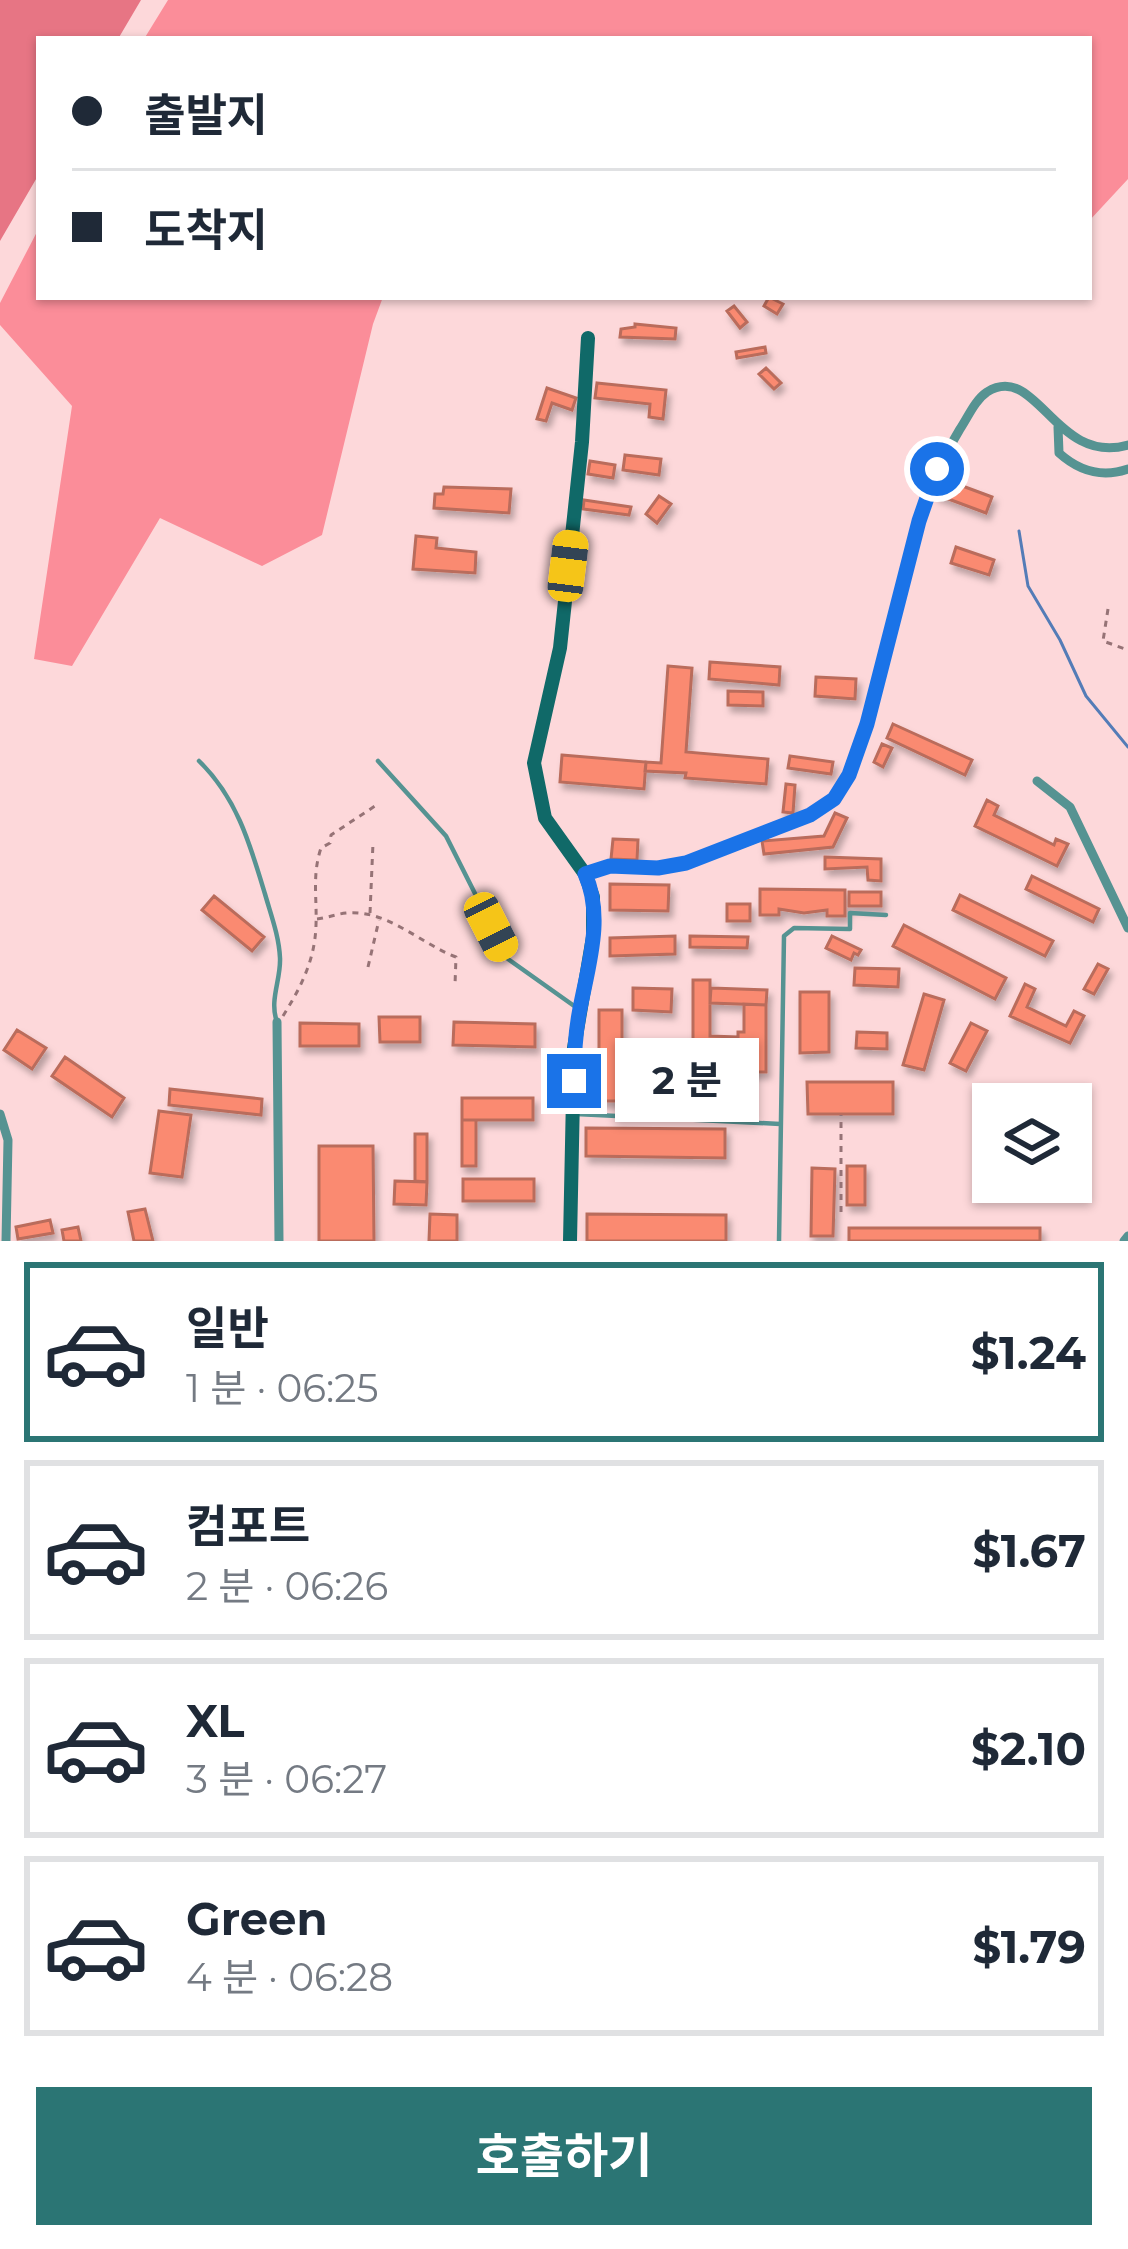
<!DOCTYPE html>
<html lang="ko">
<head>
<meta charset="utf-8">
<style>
  body { margin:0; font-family:Montserrat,"Noto Sans KR",sans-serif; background:#f2f2f3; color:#1f2937; height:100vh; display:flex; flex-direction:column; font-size:45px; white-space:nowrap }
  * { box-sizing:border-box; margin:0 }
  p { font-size:39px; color:#747a83 }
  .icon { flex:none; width:66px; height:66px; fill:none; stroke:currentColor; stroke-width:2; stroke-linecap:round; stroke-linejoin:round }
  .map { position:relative; height:1241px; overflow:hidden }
  .drawer { display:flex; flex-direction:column; background:#fff; flex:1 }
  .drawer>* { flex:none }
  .guide { position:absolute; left:36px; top:36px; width:1056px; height:264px; border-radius:0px; box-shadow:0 3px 9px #0004; display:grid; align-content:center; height:264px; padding:0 36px; background:#fff }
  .tools { position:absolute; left:972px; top:1083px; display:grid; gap:24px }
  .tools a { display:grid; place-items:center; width:120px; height:120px; border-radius:0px; background:#fff; box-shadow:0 3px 9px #0004; font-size:60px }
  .end { position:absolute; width:54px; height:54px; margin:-27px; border:15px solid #1a73e8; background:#fff; box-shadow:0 0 0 6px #fff }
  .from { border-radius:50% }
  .bubble { position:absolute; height:84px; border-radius:0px; background:#fff; box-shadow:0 3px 9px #0004; font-size:39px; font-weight:700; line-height:84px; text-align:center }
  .car { position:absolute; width:36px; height:72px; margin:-36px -18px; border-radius:15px; box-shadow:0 0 9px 3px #0007; background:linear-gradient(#f5c518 24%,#345 0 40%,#f5c518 0 76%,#345 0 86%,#f5c518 0) }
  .guide b { display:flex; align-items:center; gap:42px; height:114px; font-size:45px }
  .guide b+b { border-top:3px solid #e0e1e3 }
  .guide i { width:30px; height:30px; background:#1f2937 }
  ul { padding:21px 0 0; list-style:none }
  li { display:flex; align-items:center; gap:36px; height:180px; margin:0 24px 18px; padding:0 12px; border:6px solid #e0e1e3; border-radius:0px }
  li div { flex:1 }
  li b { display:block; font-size:45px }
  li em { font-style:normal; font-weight:700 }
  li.active { border-color:#2b7574 }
  li>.icon { width:108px; height:108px; stroke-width:1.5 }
  .button { display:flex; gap:24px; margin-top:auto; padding:24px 36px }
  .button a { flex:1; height:138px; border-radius:0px; background:#2b7574; color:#fff; font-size:48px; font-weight:700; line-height:138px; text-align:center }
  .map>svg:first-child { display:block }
  .green { fill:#fb8d99 }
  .forest { fill:#e77584 }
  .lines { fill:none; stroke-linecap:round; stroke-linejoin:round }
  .stream { stroke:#547cb7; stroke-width:3 }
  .building { fill:#fa8a71; stroke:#ba6c5b; stroke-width:3; filter:url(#shadow) }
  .path { stroke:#967376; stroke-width:3; stroke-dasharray:6 6; stroke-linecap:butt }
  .lane { stroke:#569392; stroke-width:4.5 }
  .street { stroke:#569392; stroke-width:9 }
  .secondary { stroke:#106968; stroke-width:14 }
  .route { stroke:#1a73e8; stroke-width:15 }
</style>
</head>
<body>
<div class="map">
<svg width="1128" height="1241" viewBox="0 0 1128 1241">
  <defs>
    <filter id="shadow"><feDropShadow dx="3.5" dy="6" stdDeviation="3" flood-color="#0004"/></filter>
  </defs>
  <rect width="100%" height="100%" fill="#fdd8da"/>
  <path class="green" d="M168,0H1128V179L1089,221V39H144Z
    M39,228V297H383L373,324L322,535L262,566L160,518L72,666L34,659L72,406L0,325V303Z"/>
  <path class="forest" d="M0,0H141L118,39H39V174L0,241Z"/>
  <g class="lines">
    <path class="stream" d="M1019,531L1028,586L1060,640L1086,696L1128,747"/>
  </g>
  <path class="building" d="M769,297L783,304L777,314L764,306Z
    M734,306L747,322L740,328L727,311Z
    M635,324L676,328L675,339L620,337L621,329L635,327Z
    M765,347L766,353L737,358L736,352Z
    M766,368L781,383L774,389L759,374Z
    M597,383L666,390L663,419L649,417L650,404L595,398Z
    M547,388L576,398L572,410L552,403L546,421L537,419Z
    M625,455L661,459L659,475L623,470Z
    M590,461L615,465L613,478L588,474Z
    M941,478L992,497L986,513L935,494Z
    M444,487L511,489L509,513L434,508L435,494H443Z
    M659,496L671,504L657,523L646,514Z
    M584,500L631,507L629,515L583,509Z
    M416,536L437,538L436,548L476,552L475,573L413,569Z
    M956,547L994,560L989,575L951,563Z
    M710,662L780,667L779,685L709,679Z
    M668,666L692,668L686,752L768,759L766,784L685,778L686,773L645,771L646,762L661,763Z
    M816,677L856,679L855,699L815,696Z
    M728,691L763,692V706L728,705Z
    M893,724L972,760L965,775L887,738Z
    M882,744L892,748L883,767L874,762Z
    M562,755L646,762L644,789L560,782Z
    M790,756L833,762L831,774L788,768Z
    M786,784L795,785L793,813L783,812Z
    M987,800L998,806L994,815L1054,845L1056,839L1068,844L1057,866L975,826Z
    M835,813L847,818L833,847L764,854L762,841L824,836Z
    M613,839L638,840L637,860L611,859Z
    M825,857L881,859V881L868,880L867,867L825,869Z
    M1032,876L1099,909L1093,922L1026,889Z
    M610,884L669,885L668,911L610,910Z
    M760,889L845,890V916H827V910L804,913L779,909V915H760Z
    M849,892H881V906H849Z
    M960,895L1053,941L1045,956L953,910Z
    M214,896L264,937L252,951L202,910Z
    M727,904H750V921H727Z
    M904,925L1006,978L995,999L893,946Z
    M675,936V954L610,956V938Z
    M690,936L748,937L747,948L690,947Z
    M832,936L861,950L858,955L854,953L851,960L826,948Z
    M1098,964L1108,969L1094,994L1084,989Z
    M855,968L899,969L898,987L854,985Z
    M693,980H710V1036L738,1037V1032H744V1004L766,1005V1072H745V1054L711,1053V1063H693Z
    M1025,984L1035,989L1027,1007L1066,1026L1074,1011L1084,1016L1070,1043L1010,1016Z
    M633,988L672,989L671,1012L633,1010Z
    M711,988L767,990L766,1005L710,1003Z
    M800,992H829V1052L800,1053Z
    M924,994L944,1000L924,1070L903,1065Z
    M599,1010H622V1101H599Z
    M379,1017H420V1042H380Z
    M454,1022L535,1024V1047L453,1045Z
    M300,1023L359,1024V1046H300Z
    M971,1023L987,1031L966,1071L950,1063Z
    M17,1030L46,1048L32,1069L4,1050Z
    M857,1032L887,1033V1049L856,1048Z
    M65,1057L124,1098L112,1117L52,1076Z
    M807,1082H893V1114H808Z
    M170,1089L262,1099L261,1115L169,1105Z
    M462,1098H533V1120H462Z
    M159,1111L191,1115L182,1177L150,1173Z
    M462,1120H476V1166H462Z
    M586,1128L725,1129V1158L586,1156Z
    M415,1134H427V1182L415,1181Z
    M319,1146H373L374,1241H319Z
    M847,1166H865V1205H847Z
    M812,1168L835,1169L833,1236H811Z
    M463,1179H534V1201H463Z
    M395,1181L427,1182L426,1205L394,1204Z
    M145,1209L153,1241H134L128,1212Z
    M430,1214L457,1215V1241H429Z
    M587,1214L726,1215V1241H587Z
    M50,1220L53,1233L18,1239L16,1227Z
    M78,1227L81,1241H64L62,1230Z
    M849,1228H1040V1241H849Z"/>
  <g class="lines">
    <path class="path" d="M1108,609L1103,641L1128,650
      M370,913L373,843
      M317,919C327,918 336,914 346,913C387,909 421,944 456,957L455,985
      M368,967L379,920
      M283,1016C301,987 315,960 316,925C317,897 312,875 321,848L330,843L331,835L375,806
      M841,1212V1115"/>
    <path class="lane" d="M199,761C237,798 250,844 265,894C271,915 279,936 280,958C281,980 269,1000 277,1022
      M378,761L446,836L508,959L577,1008
      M576,1114L780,1124
      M779,1241L784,936L794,928L850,929V913L886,915"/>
    <path class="street" d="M1058,427L1059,453C1079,471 1102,478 1128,469
      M1037,781L1070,807L1128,928
      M585,874C611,861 637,870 666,867C696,863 814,820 834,799C859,772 868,722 876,688C899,601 912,506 960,429C968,417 975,400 987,392C1037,361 1055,466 1128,445
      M277,1022L279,1241
      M0,1114L8,1140L6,1241
      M1124,1241L1128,1236"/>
    <path class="secondary" d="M570,1241L574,1048L593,937V897L585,874L545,818L534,763L560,648L582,442L588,338"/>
  </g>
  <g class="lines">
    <path class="route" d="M574,1081C574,1059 575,1036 579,1014C587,969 605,918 585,874L610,866L658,868L686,863L810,815L834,799L849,775L867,724L919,521L937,469"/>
  </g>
</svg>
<div class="tools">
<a><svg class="icon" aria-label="layers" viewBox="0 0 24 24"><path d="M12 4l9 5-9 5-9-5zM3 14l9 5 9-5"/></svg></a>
</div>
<i class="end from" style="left:937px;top:469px"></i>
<i class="end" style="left:574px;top:1081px"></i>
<div class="bubble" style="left:615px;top:1038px;width:144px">2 분</div>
<i class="car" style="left:568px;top:566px;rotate:7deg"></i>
<i class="car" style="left:491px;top:927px;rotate:153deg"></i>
<div class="guide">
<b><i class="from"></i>출발지</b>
<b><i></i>도착지</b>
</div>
</div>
<section class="drawer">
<ul>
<li class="active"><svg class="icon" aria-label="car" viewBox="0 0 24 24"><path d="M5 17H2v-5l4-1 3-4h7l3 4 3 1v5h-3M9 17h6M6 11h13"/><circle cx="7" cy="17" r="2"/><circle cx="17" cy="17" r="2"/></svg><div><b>일반</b><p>1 분 · 06:25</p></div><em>$1.24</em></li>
<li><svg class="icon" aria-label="car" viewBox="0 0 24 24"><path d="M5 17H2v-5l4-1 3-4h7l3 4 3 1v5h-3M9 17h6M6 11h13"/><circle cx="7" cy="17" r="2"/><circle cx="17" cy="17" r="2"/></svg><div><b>컴포트</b><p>2 분 · 06:26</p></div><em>$1.67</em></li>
<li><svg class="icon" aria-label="car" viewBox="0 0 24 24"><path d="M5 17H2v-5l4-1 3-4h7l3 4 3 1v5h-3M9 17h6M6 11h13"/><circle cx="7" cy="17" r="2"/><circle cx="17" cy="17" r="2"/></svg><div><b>XL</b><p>3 분 · 06:27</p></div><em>$2.10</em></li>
<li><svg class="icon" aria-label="car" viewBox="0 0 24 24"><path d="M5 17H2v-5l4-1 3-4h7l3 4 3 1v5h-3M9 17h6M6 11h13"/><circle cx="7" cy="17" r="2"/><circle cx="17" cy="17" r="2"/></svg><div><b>Green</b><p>4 분 · 06:28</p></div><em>$1.79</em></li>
</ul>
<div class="button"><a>호출하기</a></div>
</section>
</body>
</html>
